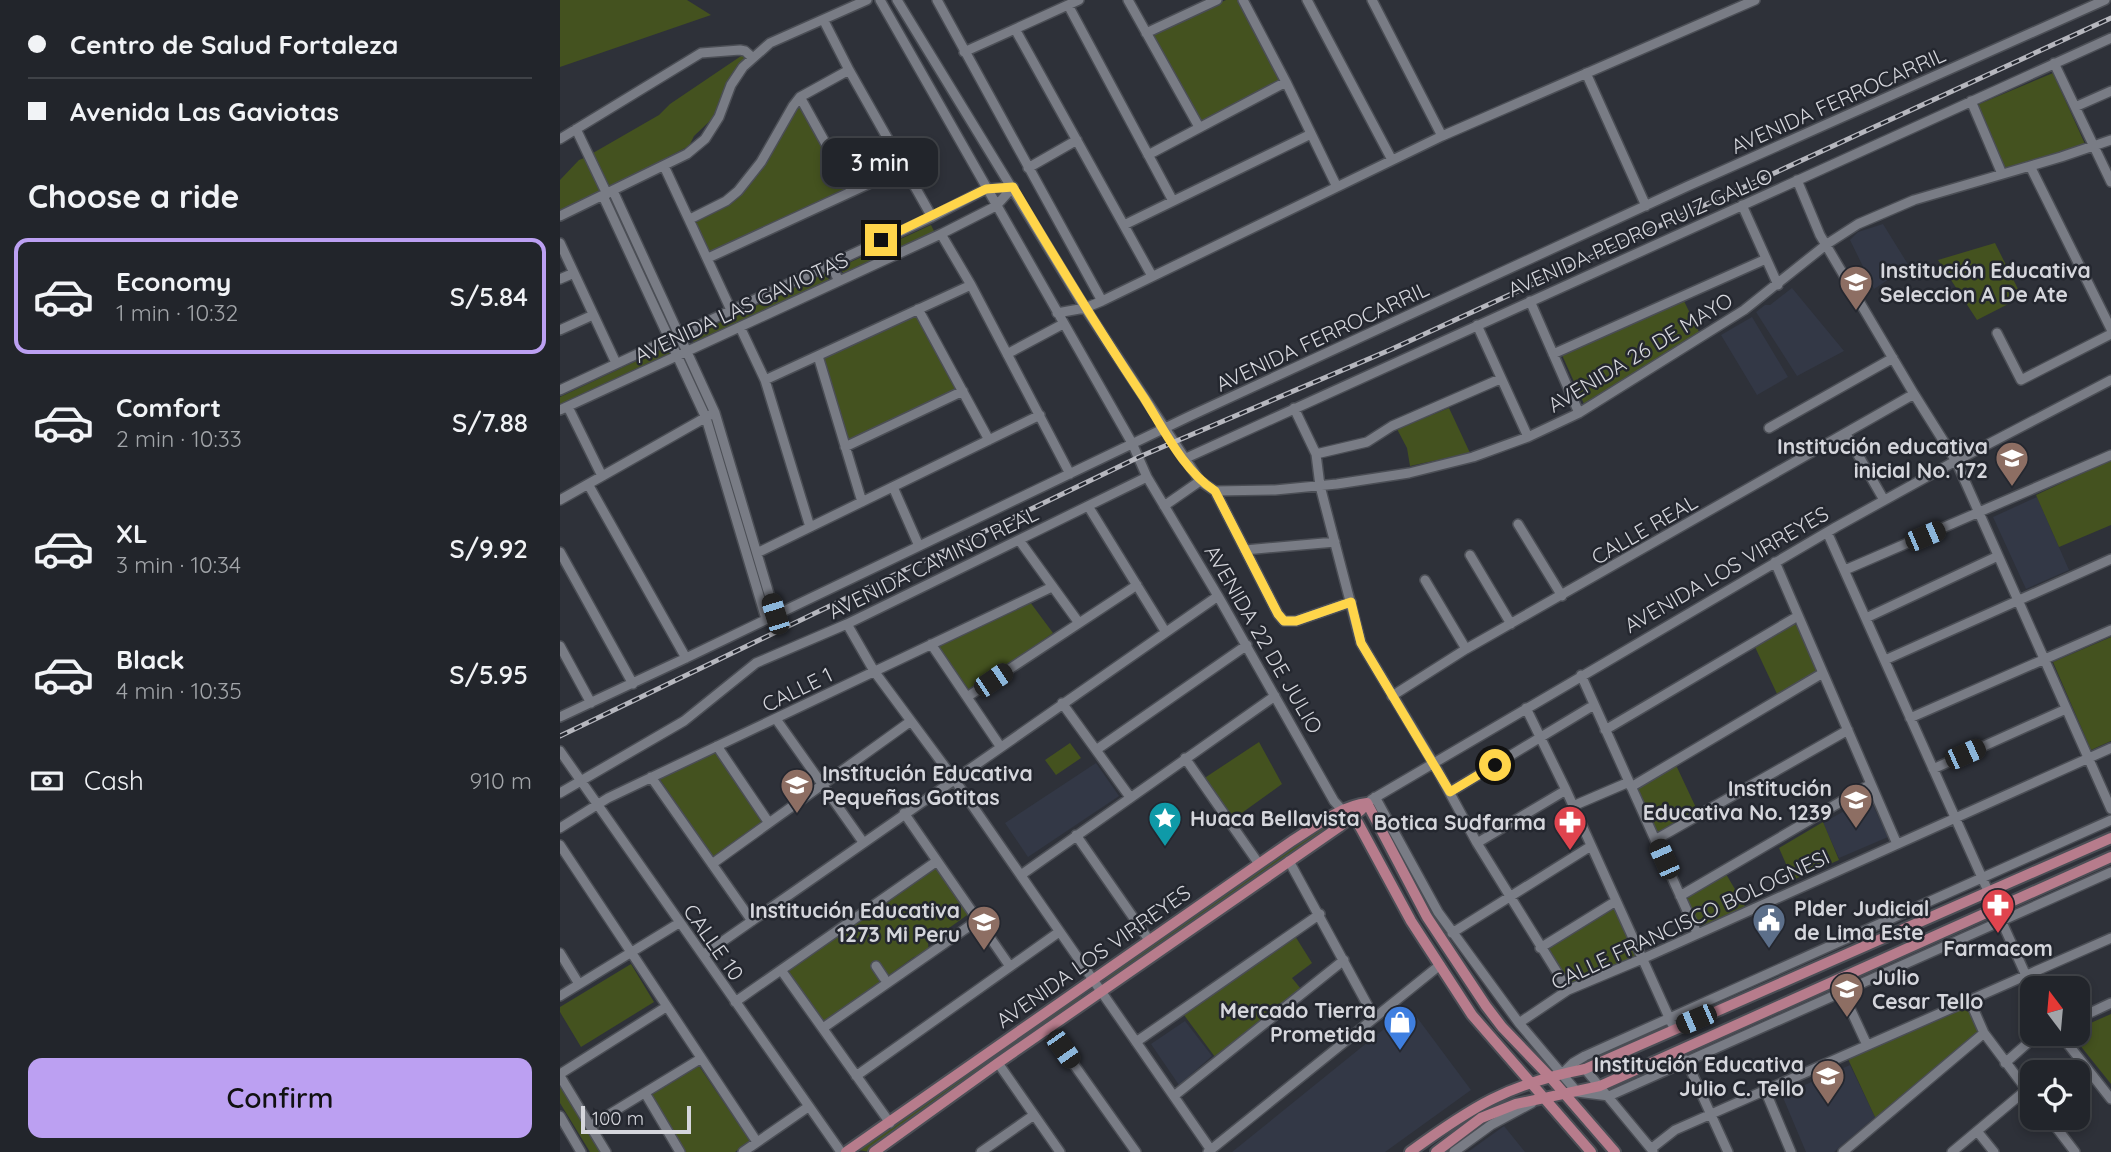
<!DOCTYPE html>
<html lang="en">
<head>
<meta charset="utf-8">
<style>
  body { margin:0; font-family:Quicksand,sans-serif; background:#2e3137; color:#f1f3f6; height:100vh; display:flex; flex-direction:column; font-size:26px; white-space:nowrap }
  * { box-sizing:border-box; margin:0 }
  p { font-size:23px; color:#a2a5a9 }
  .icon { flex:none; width:38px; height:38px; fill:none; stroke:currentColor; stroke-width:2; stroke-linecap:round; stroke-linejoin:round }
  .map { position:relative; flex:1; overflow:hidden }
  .side { display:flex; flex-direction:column; background:#22252b; width:560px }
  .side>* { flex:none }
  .hud { display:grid; align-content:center; height:154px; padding:0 28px; background:#22252b }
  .needle { width:46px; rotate:344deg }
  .buttons { position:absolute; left:1460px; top:976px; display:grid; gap:14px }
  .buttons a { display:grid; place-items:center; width:70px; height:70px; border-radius:14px; background:#22252b; box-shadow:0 4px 10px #0003,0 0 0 2px #3f4247; font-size:35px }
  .scale { position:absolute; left:21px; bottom:18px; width:110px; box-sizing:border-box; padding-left:7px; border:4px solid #d5d6dc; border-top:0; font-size:19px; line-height:24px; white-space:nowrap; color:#d5d6dc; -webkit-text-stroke:5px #24272f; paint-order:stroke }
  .end { position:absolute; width:32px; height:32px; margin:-16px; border:9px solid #ffd54a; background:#111; box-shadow:0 0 0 4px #111 }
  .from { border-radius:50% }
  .bubble { position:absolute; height:49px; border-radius:14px; background:#22252b; box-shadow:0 4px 10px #0003,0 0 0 2px #3f4247; font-size:23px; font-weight:600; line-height:49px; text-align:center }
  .car { position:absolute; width:21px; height:42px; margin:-21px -10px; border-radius:9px; box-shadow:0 0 5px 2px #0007; background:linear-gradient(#222 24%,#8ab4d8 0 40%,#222 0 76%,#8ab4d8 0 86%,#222 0) }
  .hud b { display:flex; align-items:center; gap:24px; height:66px; font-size:26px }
  .hud b+b { border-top:2px solid #3f4247 }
  .hud i { width:18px; height:18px; background:#f1f3f6 }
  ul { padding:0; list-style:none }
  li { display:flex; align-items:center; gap:21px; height:116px; margin:0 14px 10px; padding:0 14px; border:4px solid transparent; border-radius:14px }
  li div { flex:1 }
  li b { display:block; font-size:26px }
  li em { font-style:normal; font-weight:600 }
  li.on { border-color:#bca0f2 }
  li>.icon { width:63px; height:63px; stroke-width:1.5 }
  h2 { padding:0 28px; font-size:32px; line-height:84px }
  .pay { display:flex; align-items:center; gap:18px; height:77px; padding:0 28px; font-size:26px }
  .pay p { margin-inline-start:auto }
  .button { display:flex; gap:14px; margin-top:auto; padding:14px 28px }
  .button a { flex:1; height:80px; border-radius:14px; background:#bca0f2; color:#111; font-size:28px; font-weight:600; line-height:80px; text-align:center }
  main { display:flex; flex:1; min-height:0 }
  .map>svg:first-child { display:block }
  .built { fill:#333846 }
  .green { fill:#44521f }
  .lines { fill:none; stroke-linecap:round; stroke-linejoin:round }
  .minor-casing { stroke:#4b4e55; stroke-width:12 }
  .major-casing { stroke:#4b4e55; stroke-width:14 }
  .minor { stroke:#797c85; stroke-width:9 }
  .major { stroke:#b77c8c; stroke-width:10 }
  .rail-casing { stroke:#b6b7be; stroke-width:5 }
  .rail { stroke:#24272f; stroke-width:2.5; stroke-dasharray:8; stroke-linecap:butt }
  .route { stroke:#ffd54a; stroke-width:9 }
  .labels { text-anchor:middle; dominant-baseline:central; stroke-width:5; stroke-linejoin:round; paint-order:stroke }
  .street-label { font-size:21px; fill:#d5d6dc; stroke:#24272f }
  .poi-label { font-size:21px; font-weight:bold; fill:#d5d6dc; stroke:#24272f; text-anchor:end }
</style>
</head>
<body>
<main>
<section class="side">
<div class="hud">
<b><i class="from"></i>Centro de Salud Fortaleza</b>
<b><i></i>Avenida Las Gaviotas</b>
</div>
<h2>Choose a ride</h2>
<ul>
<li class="on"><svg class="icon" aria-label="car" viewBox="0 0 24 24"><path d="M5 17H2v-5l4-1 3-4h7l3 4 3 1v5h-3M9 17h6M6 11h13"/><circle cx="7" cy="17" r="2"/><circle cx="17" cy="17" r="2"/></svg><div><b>Economy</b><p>1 min · 10:32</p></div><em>S/5.84</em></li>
<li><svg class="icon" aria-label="car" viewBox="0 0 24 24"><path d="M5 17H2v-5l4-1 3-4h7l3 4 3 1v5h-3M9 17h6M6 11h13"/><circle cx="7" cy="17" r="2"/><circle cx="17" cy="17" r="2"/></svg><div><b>Comfort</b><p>2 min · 10:33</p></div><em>S/7.88</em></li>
<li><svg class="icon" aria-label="car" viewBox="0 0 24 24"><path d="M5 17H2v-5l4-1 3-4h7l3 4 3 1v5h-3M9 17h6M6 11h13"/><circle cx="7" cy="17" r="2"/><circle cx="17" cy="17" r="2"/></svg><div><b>XL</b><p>3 min · 10:34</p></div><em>S/9.92</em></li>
<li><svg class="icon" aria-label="car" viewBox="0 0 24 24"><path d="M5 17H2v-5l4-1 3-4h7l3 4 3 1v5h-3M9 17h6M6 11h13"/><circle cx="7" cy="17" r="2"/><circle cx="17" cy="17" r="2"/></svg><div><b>Black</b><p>4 min · 10:35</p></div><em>S/5.95</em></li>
</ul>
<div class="pay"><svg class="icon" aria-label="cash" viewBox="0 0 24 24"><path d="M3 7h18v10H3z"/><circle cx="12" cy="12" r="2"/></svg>Cash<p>910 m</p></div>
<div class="button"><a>Confirm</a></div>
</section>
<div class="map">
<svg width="1551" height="1152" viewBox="0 0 1551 1152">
  <rect width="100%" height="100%" fill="#2e3139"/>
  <path class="built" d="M1323,224L1349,266L1314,289L1290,240L1298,232Z
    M1232,288L1284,351L1237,376L1196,312L1205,305H1210Z
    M1192,317L1228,377L1197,395L1161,335Z
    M1477,497L1509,570L1466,589L1433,517Z
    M536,763L559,796L468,857L445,823Z
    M1309,797L1328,837L1279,858L1263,823Z
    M850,1008L911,1090L825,1152H672Z
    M625,1021L652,1056L619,1085L591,1044Z
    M1290,1065L1315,1117L1274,1152H1246L1222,1095Z
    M944,1126L965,1152H908L919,1144Z"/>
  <path class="green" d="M0,0H127L151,15L0,67Z
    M666,0H679L721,82L641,122L591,34Z
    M184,54L189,59L170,85L152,119L134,136L129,146L50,187L33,153L99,115L110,104Z
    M1493,73L1525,144L1444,169L1417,105Z
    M239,106L243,108L287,189L286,192L149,253L135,221C149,213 166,205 178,195C204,174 218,139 233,110Z
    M24,158L41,192L0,211V180L19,160Z
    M371,225L375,233L284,275L280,267Z
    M1435,243L1462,297L1417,320L1378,260Z
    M266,273L270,282L135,345L131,336Z
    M1124,301L1140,334L1024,404L1002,355Z
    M354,313L358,315L398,388L396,391L290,441L287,440L263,360L264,357Z
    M106,347L111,356L0,408V397Z
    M889,408L910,453L850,466L847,448L837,429Z
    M1551,460V525L1499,547L1476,495Z
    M470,602L493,633L410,691L377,646Z
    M1233,625H1237L1258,669V673L1218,696L1195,647Z
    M1551,637V741L1531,750L1493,662Z
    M699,742L722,784L672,820L643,779Z
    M510,743L521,758L496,775L485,760Z
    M157,750L167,770L204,824L154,858L99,778Z
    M1115,763L1138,812L1097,835L1075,787Z
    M1263,822L1279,860L1233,880L1219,848Z
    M763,825L767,830L550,983L546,978Z
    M375,865L410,913L368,943L369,951L362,956L354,957L264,1022L227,970Z
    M1166,874L1186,908L1140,929L1138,928L1126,900L1127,897Z
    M1054,906L1077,958L1011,985L987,949Z
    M735,936L752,963L732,978L741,989L655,1057L624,1015Z
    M71,964L94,1002L21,1047L0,1012V1007Z
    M520,996L525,1001L309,1152L299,1150Z
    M1406,1007C1414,1012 1420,1028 1418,1037L1318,1119L1315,1117L1288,1059Z
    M1551,1014V1084L1511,1034H1517V1029Z
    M139,1066L190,1141L175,1152H126L91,1095Z
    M0,1087V1086L40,1152H30L0,1103Z"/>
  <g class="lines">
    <defs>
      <path id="minor" d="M320,0L572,443L587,477L658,596L774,801L783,811
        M337,0L525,308L640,481L655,491L715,490L777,484L849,473L913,457L968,437L1019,413L1184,310L1267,244L1298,224L1354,200L1501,157L1551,140
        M377,0L542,301
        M568,0L639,127
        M683,0L726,82L777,187
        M747,0L832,160
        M812,0L882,136
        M508,5L613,201
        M264,21L289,70L372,217
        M455,29L592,276
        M586,33L657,0
        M404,52L519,0
        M1494,63L1551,182
        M1026,73L1086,206
        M240,97L292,191
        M1411,101L1442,174
        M1515,107L1551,91
        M16,129L47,194
        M0,139L141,53L180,50L185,51L193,58
        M588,155L726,82
        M104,166L171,310
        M1470,166L1551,329
        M468,168L517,140
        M1237,180L1260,235L1354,394L1396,461L1551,809
        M53,191L155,413L215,614
        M43,196L146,418L206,619
        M1182,205L1218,285
        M0,216L127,154L145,139L159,117L171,85L183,67L210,43L307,0
        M130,219L166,201L178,191L201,162L233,106L240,97L289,70
        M564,225L751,134
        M381,234L411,285L510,474
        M0,243L56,363
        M148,258L343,168
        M270,263L279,281
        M0,279L14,273
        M970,301L1019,413
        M358,309L429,440
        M497,313L525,308L542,301L882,136L1195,0
        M917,325L968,437
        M180,327L205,380L250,527
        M0,330L33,315
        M1437,333L1461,380L1551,334
        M447,354L503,324
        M993,354L1206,259
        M258,356L302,502
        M205,380L411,285
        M0,390L372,217L426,189L453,187
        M8,407L42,476
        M734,408L756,454L760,486L801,643L874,764L917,843L1008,990
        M0,410L381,234L436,206L453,187
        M1209,428L1333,358
        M1286,434L1324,500
        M285,447L403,391
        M756,454L807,442L832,426L940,379
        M624,459L1551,38
        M28,484L126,658
        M333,487L359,546
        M655,491L718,614L724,621H736L791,602
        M0,500L150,415
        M528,506L605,631
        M604,506L640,481
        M958,524L1002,596
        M1267,532L1472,989
        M459,540L519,623
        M685,550L775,542
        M0,552L73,684
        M197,553L480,415
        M910,555L951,624
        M1215,562L1337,844
        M1285,570L1551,455
        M865,580L906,649
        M1306,618L1438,556
        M287,624L314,671L394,779L651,1150
        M371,644L440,746
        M0,646L31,703
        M1325,660L1551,559
        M1021,675L1137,933
        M832,696L906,649L1354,394
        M407,697L577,585
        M502,703L570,797
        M966,708L1006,790L1112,1024
        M0,717L126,658L630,416L1128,186L1545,0
        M1350,718L1551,630
        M216,719L303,842
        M1045,730L1238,616
        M157,746L209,823
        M536,750L687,645
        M0,751L281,1152
        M625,758L699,864
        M1373,769L1506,709
        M91,777L192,921
        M1071,787L1263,673
        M890,792L1034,705
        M0,793L124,721L196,663L287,624L587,477
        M815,797L878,912L959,1023L1017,1092L1049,1096L1551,872
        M811,800L1276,527L1390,464L1551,380
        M1013,806L1069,782
        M344,813L449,965
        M0,828L48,798L492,587
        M516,835L589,940
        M1095,840L1288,730
        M917,843L1006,790
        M0,845L197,1142
        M729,861L814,1017
        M152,864L351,721
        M461,875L715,696
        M1120,896L1311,784
        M892,933L1031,846
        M980,948L1056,901
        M0,953L19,984
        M143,955L658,596
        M316,966L324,978
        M221,970L330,1123
        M1282,991L1307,1045
        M0,996L119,923
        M1410,1001L1424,1033L1472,1097
        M175,1002L377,861
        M1517,1019L1551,1003
        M959,1023L1008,990L1082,959L1551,748
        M263,1028L418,920
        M488,1028L576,1152
        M1500,1034L1551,1099
        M576,1042L760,914
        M1126,1060L1168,1152
        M438,1063L500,1152
        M1445,1063L1478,1034
        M1025,1069L1093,1151
        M0,1074L106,1007
        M1002,1074L1013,1063L1025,1056L1551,820
        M0,1076L46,1152
        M296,1076L499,932
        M1205,1090L1231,1152
        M85,1093L120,1152
        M614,1096L784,960
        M0,1116L21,1152
        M1489,1118L1515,1152
        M30,1126L140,1059
        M1417,1131L1434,1152
        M1092,1148L1115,1130L1551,938
        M183,1152L248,1107
        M421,1152L474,1115
        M648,1152L880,965
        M894,1152L931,1125L972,1103
        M1283,1152L1424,1033
        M1392,1152L1466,1090"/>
      <path id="major" d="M807,803L867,917L926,1006L942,1027L990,1077L1055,1152
        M788,814L798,823L851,921L912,1015L1031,1152
        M286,1152L732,841C755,827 780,806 807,803
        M314,1152L438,1063L779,827L801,810L807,803
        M850,1152C912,1107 948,1084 1025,1069L1551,838
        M876,1152L921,1118L956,1104L1040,1086L1551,857"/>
    </defs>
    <use href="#minor" class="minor-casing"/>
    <use href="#major" class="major-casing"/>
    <use href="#minor" class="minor"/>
    <use href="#major" class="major"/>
    <defs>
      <path id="rail" d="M0,736L579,457L832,349L1551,18"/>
    </defs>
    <use href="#rail" class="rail-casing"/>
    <use href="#rail" class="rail"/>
  </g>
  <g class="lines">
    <path class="route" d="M321,240L426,189L453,187C495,258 538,329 584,398C604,430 624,471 655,491L718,614L724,621H736L791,602L801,643L890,792L935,765"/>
  </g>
  <defs>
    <symbol id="school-pin" viewBox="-11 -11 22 30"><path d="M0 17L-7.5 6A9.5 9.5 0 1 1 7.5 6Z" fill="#8d6e63" stroke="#24272f"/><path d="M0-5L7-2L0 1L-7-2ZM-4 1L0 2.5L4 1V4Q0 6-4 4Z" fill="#fff"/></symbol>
    <symbol id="sight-pin" viewBox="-11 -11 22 30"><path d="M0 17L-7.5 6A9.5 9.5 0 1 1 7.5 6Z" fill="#0f9aa8" stroke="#24272f"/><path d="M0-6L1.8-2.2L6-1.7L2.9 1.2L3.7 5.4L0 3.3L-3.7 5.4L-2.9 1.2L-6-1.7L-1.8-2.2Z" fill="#fff"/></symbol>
    <symbol id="pharmacy-pin" viewBox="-11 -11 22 30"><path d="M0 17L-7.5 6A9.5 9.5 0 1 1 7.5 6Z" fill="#e0444e" stroke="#24272f"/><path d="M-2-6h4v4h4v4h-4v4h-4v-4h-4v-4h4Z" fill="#fff"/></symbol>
    <symbol id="civic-pin" viewBox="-11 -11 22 30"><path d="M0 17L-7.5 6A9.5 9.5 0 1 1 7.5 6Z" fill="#5c6f8a" stroke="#24272f"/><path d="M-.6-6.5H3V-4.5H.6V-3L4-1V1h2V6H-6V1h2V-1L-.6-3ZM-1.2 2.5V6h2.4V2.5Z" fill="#fff"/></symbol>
    <symbol id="shop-pin" viewBox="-11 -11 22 30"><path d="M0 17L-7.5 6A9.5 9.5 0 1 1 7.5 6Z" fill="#3f7fe0" stroke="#24272f"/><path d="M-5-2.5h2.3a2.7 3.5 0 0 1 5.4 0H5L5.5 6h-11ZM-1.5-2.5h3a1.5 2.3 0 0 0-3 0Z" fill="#fff"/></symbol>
  </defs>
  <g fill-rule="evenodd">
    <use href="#school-pin" x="1277" y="263" width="38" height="52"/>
    <use href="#school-pin" x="1433" y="439" width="38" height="52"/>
    <use href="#school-pin" x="218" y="766" width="38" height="52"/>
    <use href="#school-pin" x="1277" y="781" width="38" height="52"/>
    <use href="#sight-pin" x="586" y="799" width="38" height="52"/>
    <use href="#pharmacy-pin" x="991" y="803" width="38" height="52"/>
    <use href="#pharmacy-pin" x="1419" y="886" width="38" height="52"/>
    <use href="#civic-pin" x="1190" y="901" width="38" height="52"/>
    <use href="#school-pin" x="405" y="903" width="38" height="52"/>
    <use href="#school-pin" x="1268" y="970" width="38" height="52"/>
    <use href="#shop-pin" x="821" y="1003" width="38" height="52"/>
    <use href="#school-pin" x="1249" y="1057" width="38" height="52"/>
  </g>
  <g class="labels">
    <g class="street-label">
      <text transform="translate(1278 100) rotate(-24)">AVENIDA FERROCARRIL</text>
      <text transform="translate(1080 232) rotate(-24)">AVENIDA PEDRO RUIZ GALLO</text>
      <text transform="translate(181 307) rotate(-25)">AVENIDA LAS GAVIOTAS</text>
      <text transform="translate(762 336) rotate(-25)">AVENIDA FERROCARRIL</text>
      <text transform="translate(1080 352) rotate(-31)">AVENIDA 26 DE MAYO</text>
      <text transform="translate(1084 529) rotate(-30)">CALLE REAL</text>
      <text transform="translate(373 562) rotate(-26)">AVENIDA CAMINO REAL</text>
      <text transform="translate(1166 569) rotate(-30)">AVENIDA LOS VIRREYES</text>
      <text transform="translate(704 639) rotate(60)">AVENIDA 22 DE JULIO</text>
      <text transform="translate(237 689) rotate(-26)">CALLE 1</text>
      <text transform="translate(1130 919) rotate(-25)">CALLE FRANCISCO BOLOGNESI</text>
      <text transform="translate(154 942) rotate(55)">CALLE 10</text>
      <text transform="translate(533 956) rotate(-35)">AVENIDA LOS VIRREYES</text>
    </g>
    <g class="poi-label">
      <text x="1320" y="270" text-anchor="start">Institución Educativa<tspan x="1320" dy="24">Seleccion A De Ate</tspan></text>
      <text x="1428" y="446">Institución educativa<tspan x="1428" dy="24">inicial No. 172</tspan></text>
      <text x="262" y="773" text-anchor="start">Institución Educativa<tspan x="262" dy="24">Pequeñas Gotitas</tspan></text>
      <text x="1272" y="788">Institución<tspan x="1272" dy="24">Educativa No. 1239</tspan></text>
      <text x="630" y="818" text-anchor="start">Huaca Bellavista</text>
      <text x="986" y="822">Botica Sudfarma</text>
      <text x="1234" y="908" text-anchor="start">Plder Judicial<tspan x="1234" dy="24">de Lima Este</tspan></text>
      <text x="400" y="910">Institución Educativa<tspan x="400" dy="24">1273 Mi Peru</tspan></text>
      <text x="1438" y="948" text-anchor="middle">Farmacom</text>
      <text x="1312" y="977" text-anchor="start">Julio<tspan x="1312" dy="24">Cesar Tello</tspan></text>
      <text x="816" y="1010">Mercado Tierra<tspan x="816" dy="24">Prometida</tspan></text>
      <text x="1244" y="1064">Institución Educativa<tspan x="1244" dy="24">Julio C. Tello</tspan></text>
    </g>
  </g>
</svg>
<div class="buttons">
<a><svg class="needle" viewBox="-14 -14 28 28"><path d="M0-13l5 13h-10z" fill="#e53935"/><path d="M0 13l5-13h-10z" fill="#a2a5a9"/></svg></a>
<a><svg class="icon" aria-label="locate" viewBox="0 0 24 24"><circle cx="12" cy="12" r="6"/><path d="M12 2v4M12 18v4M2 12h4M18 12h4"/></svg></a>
</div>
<div class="scale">100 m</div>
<i class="end from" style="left:935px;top:765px"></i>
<i class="end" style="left:321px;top:240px"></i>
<div class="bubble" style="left:262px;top:138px;width:116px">3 min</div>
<i class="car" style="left:1365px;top:536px;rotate:67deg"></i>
<i class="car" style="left:215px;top:614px;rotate:343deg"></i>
<i class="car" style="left:433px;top:680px;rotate:56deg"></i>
<i class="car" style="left:1405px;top:754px;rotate:66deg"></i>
<i class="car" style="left:1104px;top:859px;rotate:336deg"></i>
<i class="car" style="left:1136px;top:1019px;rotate:247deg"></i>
<i class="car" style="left:503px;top:1049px;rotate:145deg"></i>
</div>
</main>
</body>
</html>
